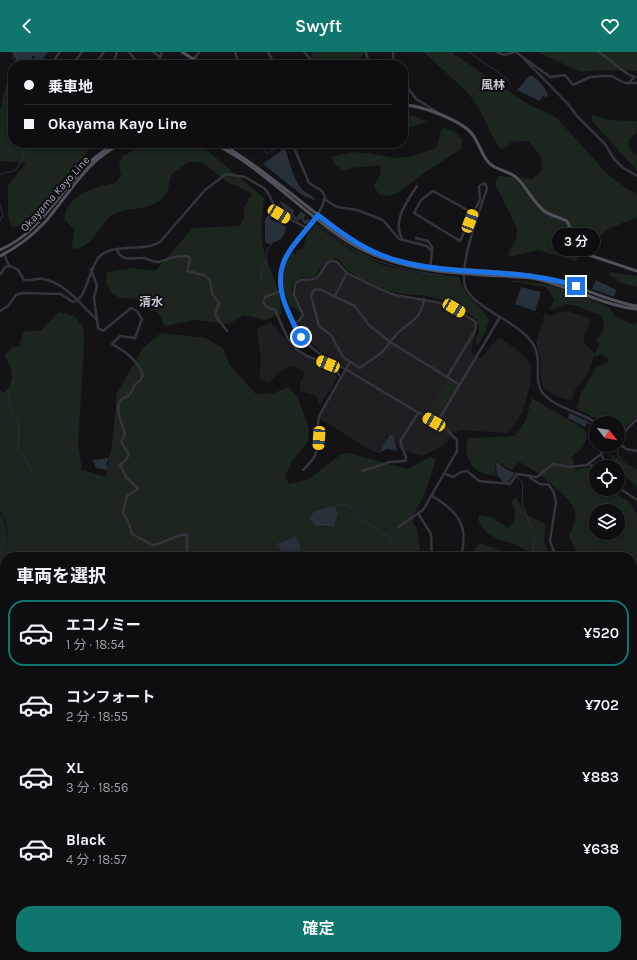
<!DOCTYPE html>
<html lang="ja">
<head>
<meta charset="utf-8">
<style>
  body { margin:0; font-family:Karla,"Noto Sans JP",sans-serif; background:#171719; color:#f1f3f6; height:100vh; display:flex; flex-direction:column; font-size:15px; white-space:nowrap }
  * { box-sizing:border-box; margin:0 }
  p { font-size:13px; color:#9b9c9f }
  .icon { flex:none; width:22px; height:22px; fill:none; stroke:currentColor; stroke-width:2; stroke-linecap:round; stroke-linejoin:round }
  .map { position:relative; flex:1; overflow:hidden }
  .panel { position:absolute; left:0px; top:500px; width:637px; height:408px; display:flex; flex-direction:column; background:#0e0e10; border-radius:16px 16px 0 0; box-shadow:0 2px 6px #0003,0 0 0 1px #2e2e30 }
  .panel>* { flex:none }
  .guide { position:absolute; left:8px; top:8px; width:400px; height:88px; border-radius:16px; box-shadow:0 2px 6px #0003,0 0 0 1px #2e2e30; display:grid; align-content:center; height:88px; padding:0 16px; background:#0e0e10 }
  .needle { width:26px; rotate:121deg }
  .controls { position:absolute; left:589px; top:364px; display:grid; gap:8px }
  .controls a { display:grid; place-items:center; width:36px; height:36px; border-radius:50%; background:#0e0e10; box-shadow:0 2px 6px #0003,0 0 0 1px #2e2e30; font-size:20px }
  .end { position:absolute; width:18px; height:18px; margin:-9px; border:5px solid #1a73e8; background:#fff; box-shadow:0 0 0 2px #fff }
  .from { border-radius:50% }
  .bubble { position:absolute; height:28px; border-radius:14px; background:#0e0e10; box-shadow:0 2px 6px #0003,0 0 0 1px #2e2e30; font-size:13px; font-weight:600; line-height:28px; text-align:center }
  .car { position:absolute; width:12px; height:24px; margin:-12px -6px; border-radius:5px; box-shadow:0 0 3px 1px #0007; background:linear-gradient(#f5c518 24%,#345 0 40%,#f5c518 0 76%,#345 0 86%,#f5c518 0) }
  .guide b { display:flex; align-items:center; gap:14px; height:38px; font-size:15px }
  .guide b+b { border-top:1px solid #2e2e30 }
  .guide i { width:10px; height:10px; background:#f1f3f6 }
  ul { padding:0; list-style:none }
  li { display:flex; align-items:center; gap:12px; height:66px; margin:0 8px 6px; padding:0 8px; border:2px solid transparent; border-radius:16px }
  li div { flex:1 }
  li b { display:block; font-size:15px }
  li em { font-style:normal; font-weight:600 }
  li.on { border-color:#0f766e }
  li>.icon { width:36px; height:36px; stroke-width:1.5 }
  h2 { padding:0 16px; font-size:18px; line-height:48px }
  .action { display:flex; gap:8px; margin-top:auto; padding:8px 16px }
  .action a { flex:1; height:46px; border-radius:16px; background:#0f766e; color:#fff; font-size:16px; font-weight:600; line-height:46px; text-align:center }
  header { display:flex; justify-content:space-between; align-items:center; height:52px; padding:0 16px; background:#0f766e; color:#fff; font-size:18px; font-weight:600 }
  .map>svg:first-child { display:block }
  .built { fill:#1f1f22 }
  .green { fill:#1d251f; fill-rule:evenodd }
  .water { fill:#28303a }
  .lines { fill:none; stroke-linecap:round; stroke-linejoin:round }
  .stream { stroke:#28303a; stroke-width:1 }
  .river { stroke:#28303a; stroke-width:4.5 }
  .minor { stroke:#34343a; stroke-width:2.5 }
  .major { stroke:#50515a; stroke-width:3 }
  .route { stroke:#1a73e8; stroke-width:5 }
  .labels { text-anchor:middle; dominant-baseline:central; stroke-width:4; stroke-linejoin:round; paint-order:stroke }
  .street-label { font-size:11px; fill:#a4a7b7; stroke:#0e0e10 }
  .neighbourhood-label { font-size:12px; font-weight:bold; fill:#c5c7d2; stroke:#0e0e10 }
</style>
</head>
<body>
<header><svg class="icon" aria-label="back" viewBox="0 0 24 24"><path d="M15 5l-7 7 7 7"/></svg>Swyft<svg class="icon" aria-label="heart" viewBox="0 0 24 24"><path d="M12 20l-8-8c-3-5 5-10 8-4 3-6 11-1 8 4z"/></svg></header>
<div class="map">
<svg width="637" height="908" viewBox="0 0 637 908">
  <rect width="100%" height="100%" fill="#131315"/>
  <path class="built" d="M335,211L340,213L348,223L381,239L395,244L444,252L467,265L474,271L476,278L471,300L481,306L496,288L500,286L520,300L532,313L530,333L523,359L511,378L507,381L458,378L457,381L454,379L446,392L422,404L398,396L396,385L392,382L387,383L385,392L379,401L374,400L320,367V363L348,316L319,298L299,277L297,272L302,268L304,260L295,242L296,232L301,229H307L316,227L328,212Z
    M567,259L591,267L583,290L595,301L587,324L576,336L572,349L554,343L543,335L540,322L541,307L536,291L545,260L548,264Z
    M271,270L291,295L331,315L337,326L321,352L318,350V346L314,343L300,339V329L304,324V320L299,316L293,314L288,315L280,320L268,331L259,326L261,308L257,277Z"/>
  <path class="green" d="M312,0H364L358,10L361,13H310Z
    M424,0H454V2L528,52L557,66L609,124L637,143V165L606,178L575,209L538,198L509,205L508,200L516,188L517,176L495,132L498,124L533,127L542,118L541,105L528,89L512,90L502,98C490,85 487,69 478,55C467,36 440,17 424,0Z
    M538,0H637V19L602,18L580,20Z
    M6,32L13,41V91H95L38,157L22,173L12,176L8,162V134L26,111L0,109V60Z
    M403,62L417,65L427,70L412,75H403Z
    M592,63L610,68L637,69V80L629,88L628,92L633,102L637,103V119L592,69Z
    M442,75L456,81L462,87L461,97L430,117L399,140L389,144L380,143L374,135L381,120L380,113L352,116L344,119L335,113L331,105L351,100L368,101L395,106L413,104L436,96Z
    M144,92L203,95L264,146C262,162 260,180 263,196C269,219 282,238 281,262L265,268L244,263L228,272L195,268L165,274L159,262L140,247L120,246L113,242L106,232L107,220L133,216L155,219L193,176L239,174L244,166V155L252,142L237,134L228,131L202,110H189L172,122C169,128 169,138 166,142C149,164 123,151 108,167C95,180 97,188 78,197L72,196L74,177L65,168C63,144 96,134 115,131L121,123L119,113L123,104Z
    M317,174L350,197L383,213L412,220L459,225C466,249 480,250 489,269C486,278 483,289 475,294L479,278L477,268C461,256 444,246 425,244C414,242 404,243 394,240C382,237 359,227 349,219C345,216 342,210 337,206L325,211L314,225L302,226L293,231L291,238L301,260L299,261L295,256L290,254C282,234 279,219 292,200L296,203V199L303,197C305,187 307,178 317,174Z
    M610,220L637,224V235L619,230L609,223Z
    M511,228L546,232L564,237L609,255L615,264L632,272L637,270V364L623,377L618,378V371H605L577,357L580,343L596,316L608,310L609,307L602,302L594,305L599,292L595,288C604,283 607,271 600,263L574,253L566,252L552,258L550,257L554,247L546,235C534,235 524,230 512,230Z
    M59,260L75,264L83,275L84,292L78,392L82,418L106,425L113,385L117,341L143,296L161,281L205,286L223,296L229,312L256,342L274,341L288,335L297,344L309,376L308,390L292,409L285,425L289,432L309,427L341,402L349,401L408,417L429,405L436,406L425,442L413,463V471L417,477L420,499L406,505H5V903L29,904V908H0V512C10,494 10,476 0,458V339L5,341C15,326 14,319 4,304L12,295H19L23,280L41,278ZM332,454L333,476L331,474L321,475L310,467L315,459Z
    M448,327L457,334L439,364L433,366L426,363Z
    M532,346L584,377L588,384L583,395L572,405L576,418L591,415L596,418V437H611L630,451L637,462V524L632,521V505H578L569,483C573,475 577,468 575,459C573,447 532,415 519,410L512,418L496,409L495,412L496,424C491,423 485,422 480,420C469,415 462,396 469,386L515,384L525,370ZM596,459H618V481H596Z
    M611,403C621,407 627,416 637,420V434L618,418V415H615Z
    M516,446L528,464L546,472L544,488L549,505H541L512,491L499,488L486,480L479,470V463L491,465L508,476C517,469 517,458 511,449Z
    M0,461C9,476 9,495 0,511Z
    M480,491L497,497L510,505H476L475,496Z
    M632,628L637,630V655L632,657Z
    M70,903H315L310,908H70Z
    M340,903H355L358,905L361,903H527L528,906L526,908H324L341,906Z"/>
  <path class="water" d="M15,0H36L30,9L21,13Z
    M38,0H48L38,13H30Z
    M529,24H533C541,31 545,35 548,44L545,45L543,43L540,49L517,38Z
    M285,96C289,109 293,126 301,136C304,141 313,143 315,147L314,151V148L302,143L263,112Z
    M282,150L294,158L293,161L296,166L301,159L306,163L304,165V168L310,167L309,171L304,172L301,167H298L299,170C294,168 282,156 281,152Z
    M270,162L271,168L279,170L286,175C286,185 278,191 268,192L265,189V167Z
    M596,228L616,238L614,245L592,237Z
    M521,235L541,240L535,259L515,252Z
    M569,361L588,369L585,375L568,366Z
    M389,383H394L397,399L388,397L380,400Z
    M109,406L106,412L109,418L96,416L93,408Z
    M498,410L505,417L515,421L508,431L503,430L497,423L496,411Z
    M332,454L336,457L338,462L333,476L331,474H316L310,467L314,459Z
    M295,483L300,492L301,500L283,504L278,491L292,487Z
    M315,903H340L341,906L310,908Z"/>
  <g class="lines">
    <path class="stream" d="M11,0L17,13
      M469,0L506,26L511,34
      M263,91L266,102L279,94
      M0,123L5,120H13C23,112 22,102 27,91
      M0,153L3,163L0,169
      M277,155L284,146
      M270,163L274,159
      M314,173C320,171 339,188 345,192C375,211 408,220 443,223
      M261,228L262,216L267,205L266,199L272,192
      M6,337L10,344L9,351L19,374L18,400L25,406L32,422
      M587,370L596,375
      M613,393L618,398L617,402L626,413L637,419
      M515,424L521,428L523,433L522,450L532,477
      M334,456L336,453H346L350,455L364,469L389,485L396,495L409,505
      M534,487L533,501L536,505
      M31,903L32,908
      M340,906L346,908L350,903"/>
    <path class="river" d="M33,0L40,5L34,13
      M621,903L636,908
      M539,908L543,903"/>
    <path class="minor" d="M14,0L20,13
      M129,0L140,13
      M153,0L160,5
      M235,0L239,13
      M268,0L275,13
      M304,0L312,9L333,13
      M366,0L368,9L375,13
      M393,0V13
      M497,0L504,3L515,0
      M516,0L550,25L565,23L573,33L590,25L604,24H611L625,31H637
      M599,0C608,6 627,24 635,25L628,31
      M524,6L525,8L569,53L576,63L605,92L614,107L622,115L637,124
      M194,7L199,0
      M50,13L60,0
      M72,13L82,0
      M94,13L104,0
      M113,13L117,0
      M123,13L126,11L128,13
      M157,13L162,0
      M403,29L416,47L439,61
      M292,91L309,131L322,139L325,145C323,156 316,165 309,174C283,205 272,215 287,256C294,276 303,290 320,302L434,370L438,369
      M433,139L473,161L460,189L414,161L421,148Z
      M324,147L337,155L357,158L383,168L399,187L427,194L432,200L430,215
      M473,161L480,148L479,134L485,131L487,136C480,158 457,216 466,237C470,244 477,250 483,254C498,265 519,274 530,288C545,305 532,325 542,340C554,356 581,360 597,371
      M416,186L428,189L432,195V200
      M403,188C391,170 407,149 417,134
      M117,198C122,211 134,205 144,206C149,207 153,211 159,210C168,207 180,202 189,205L190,207L187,219L204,223L210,228L212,242L219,251L215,263L227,279
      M4,202L9,214
      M91,217L97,234L94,246L98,276L103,279L131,256L137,259L142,267L135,286L120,284L112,292C126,300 136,307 143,322L141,328C132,333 135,336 129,343C127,345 123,346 121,348C114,356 123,374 125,382L121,390L129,402L126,408L120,413L126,425L138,437L127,444L123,461L128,469L132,482L153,493C162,493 179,480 187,483V505
      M0,223L5,215L11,214L18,218L24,228C31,229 37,226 43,227C66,231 81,253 97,268
      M281,239L265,245L263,250L267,255L275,258L288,287L296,297L307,304L331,313L341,325
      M335,244L347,221
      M424,247C421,269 409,269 396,283C390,289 387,296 381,301L360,316L343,305L331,283L319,274L311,244L314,238L319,237L355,254L369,273L390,290L460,333
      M0,259L8,254L16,243L23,241L61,242L73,250C87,248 89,214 100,204C114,191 143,200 160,190L205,138L226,122L245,125L264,136L268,141L278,161L307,176
      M293,272L300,268L303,262L294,243L295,232C301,225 308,230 316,226C325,220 323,206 337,210L347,221L377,236L395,243L447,252L476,270L475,279L447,325
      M438,369L500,265
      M618,381L625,379L637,367
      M618,390L626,397L637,399
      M600,393C599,401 606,406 603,415
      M588,412L596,416
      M303,418C328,395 312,386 320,362L350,310
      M362,419L390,410L405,409L406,405L401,393V388L418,361
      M445,422L453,425L461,420L467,419L479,429L510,432L517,422L537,425L553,412L570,415L587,413L601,402
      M530,426L540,432L549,433L554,441L556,450L550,489L556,505
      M618,435L637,448
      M432,444C459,460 469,474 461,505
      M419,463L431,482L432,505
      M398,475L423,458L457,399V388L438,369
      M632,587L637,592
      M632,722L637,724
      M632,783H637
      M632,868L637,869
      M342,903L343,905L347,903
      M61,908L62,903"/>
    <path class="major" d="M182,0L203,13
      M403,53C420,53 461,68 472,82C479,90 481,103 489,111C496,118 508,119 516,125C525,133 532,148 543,158C550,164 559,165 567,169L579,196L586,202L637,219
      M212,91C262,114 303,162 350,191C405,224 470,221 532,226C568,233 601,253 637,257
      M220,91C254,111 286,138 317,162C332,174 345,185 362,194C420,225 485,213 548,226C579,233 606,249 637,254
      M0,198C41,180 58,141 89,111C97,103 106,97 116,91
      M0,204C18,195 33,183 46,169C70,141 88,106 123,91"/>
  </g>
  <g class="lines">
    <path class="route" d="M301,285C294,275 290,264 285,252C270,209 294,195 318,163C342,182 368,201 399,209C457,225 518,215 576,234"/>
  </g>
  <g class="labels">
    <g class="street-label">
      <text transform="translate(55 142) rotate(-48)">Okayama Kayo Line</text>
    </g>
    <g class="neighbourhood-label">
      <text x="493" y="33">風林</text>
      <text x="151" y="250">清水</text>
    </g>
  </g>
</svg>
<div class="controls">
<a><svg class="needle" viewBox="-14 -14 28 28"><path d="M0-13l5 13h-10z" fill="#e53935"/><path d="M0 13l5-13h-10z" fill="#9b9c9f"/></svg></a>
<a><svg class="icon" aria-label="locate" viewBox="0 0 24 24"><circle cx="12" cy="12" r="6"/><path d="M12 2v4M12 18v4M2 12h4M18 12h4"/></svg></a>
<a><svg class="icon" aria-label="layers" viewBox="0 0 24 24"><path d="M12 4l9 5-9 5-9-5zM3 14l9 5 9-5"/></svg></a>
</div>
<i class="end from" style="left:301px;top:285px"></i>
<i class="end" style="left:576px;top:234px"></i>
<div class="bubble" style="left:552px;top:176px;width:48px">3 分</div>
<i class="car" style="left:279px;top:162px;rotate:122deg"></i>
<i class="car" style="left:470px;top:169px;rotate:21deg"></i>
<i class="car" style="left:454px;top:256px;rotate:121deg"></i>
<i class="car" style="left:328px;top:312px;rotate:292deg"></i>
<i class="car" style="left:434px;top:370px;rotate:300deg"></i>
<i class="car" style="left:319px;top:386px;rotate:184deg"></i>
<div class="guide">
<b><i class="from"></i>乗車地</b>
<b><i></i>Okayama Kayo Line</b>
</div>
<section class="panel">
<h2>車両を選択</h2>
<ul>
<li class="on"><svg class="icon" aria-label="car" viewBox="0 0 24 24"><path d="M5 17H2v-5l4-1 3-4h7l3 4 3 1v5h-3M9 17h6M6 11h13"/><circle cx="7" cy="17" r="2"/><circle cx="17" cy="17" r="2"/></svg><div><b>エコノミー</b><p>1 分 · 18:54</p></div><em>¥520</em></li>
<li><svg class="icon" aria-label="car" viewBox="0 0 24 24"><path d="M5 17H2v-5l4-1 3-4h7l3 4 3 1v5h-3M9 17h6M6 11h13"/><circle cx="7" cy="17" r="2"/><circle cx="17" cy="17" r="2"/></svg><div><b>コンフォート</b><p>2 分 · 18:55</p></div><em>¥702</em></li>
<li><svg class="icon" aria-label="car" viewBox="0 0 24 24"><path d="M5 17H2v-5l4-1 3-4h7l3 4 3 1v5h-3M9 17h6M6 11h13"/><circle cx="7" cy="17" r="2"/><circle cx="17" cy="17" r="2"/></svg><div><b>XL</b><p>3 分 · 18:56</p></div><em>¥883</em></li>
<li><svg class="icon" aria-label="car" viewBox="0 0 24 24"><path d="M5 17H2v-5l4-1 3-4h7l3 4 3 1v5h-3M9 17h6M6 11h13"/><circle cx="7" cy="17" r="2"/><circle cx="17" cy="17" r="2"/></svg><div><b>Black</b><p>4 分 · 18:57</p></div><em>¥638</em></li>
</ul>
<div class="action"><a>確定</a></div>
</section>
</div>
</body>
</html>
